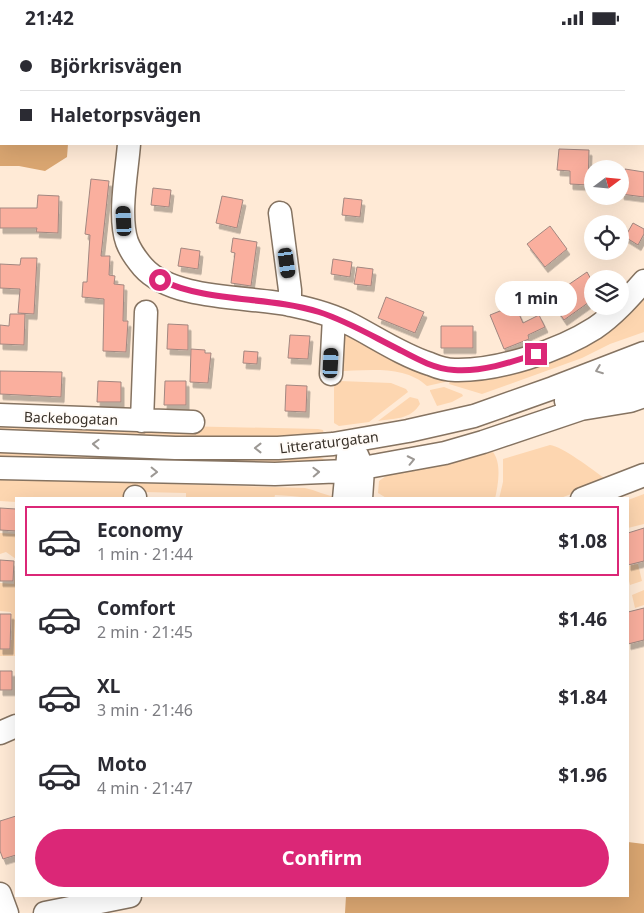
<!DOCTYPE html>
<html lang="en">
<head>
<meta charset="utf-8">
<style>
  body { margin:0; font-family:"Noto Sans",sans-serif; background:#f2f2f3; color:#2b2b33; height:100vh; display:flex; flex-direction:column; font-size:19px; white-space:nowrap }
  * { box-sizing:border-box; margin:0 }
  p { font-size:16px; color:#7c7c81 }
  .icon { flex:none; width:28px; height:28px; fill:none; stroke:currentColor; stroke-width:2; stroke-linecap:round; stroke-linejoin:round }
  .map { position:relative; flex:1; overflow:hidden }
  .sheet { position:absolute; left:15px; top:462px; width:614px; height:400px; display:flex; flex-direction:column; background:#fff; border-radius:0px; box-shadow:0 5px 20px #0002 }
  .sheet>* { flex:none }
  .banner { position:absolute; left:0px; top:0px; width:645px; height:110px; box-shadow:0 5px 20px #0002; display:grid; align-content:center; height:110px; padding:0 20px; background:#fff }
  .needle { width:32px; rotate:74deg }
  .buttons { position:absolute; left:584px; top:125px; display:grid; gap:10px }
  .buttons a { display:grid; place-items:center; width:45px; height:45px; border-radius:50%; background:#fff; box-shadow:0 5px 20px #0002; font-size:25px }
  .end { position:absolute; width:22px; height:22px; margin:-11px; border:6px solid #db2777; background:#fff; box-shadow:0 0 0 2px #fff }
  .from { border-radius:50% }
  .bubble { position:absolute; height:35px; border-radius:18px; background:#fff; box-shadow:0 5px 20px #0002; font-size:16px; font-weight:700; line-height:35px; text-align:center }
  .car { position:absolute; width:15px; height:30px; margin:-15px -8px; border-radius:6px; box-shadow:0 0 4px 1px #0007; background:linear-gradient(#222 24%,#8ab4d8 0 40%,#222 0 76%,#8ab4d8 0 86%,#222 0) }
  .banner b { display:flex; align-items:center; gap:18px; height:48px; font-size:19px }
  .banner b+b { border-top:1px solid #e1e1e2 }
  .banner i { width:12px; height:12px; background:#2b2b33 }
  ul { padding:9px 0 0; list-style:none }
  li { display:flex; align-items:center; gap:15px; height:70px; margin:0 10px 8px; padding:0 10px; border:2px solid transparent; border-radius:0px }
  li div { flex:1 }
  li b { display:block; font-size:19px }
  li em { font-style:normal; font-weight:700 }
  li.active { border-color:#db2777 }
  li>.icon { width:45px; height:45px; stroke-width:1.5 }
  .action { display:flex; gap:10px; margin-top:auto; padding:10px 20px }
  .action a { flex:1; height:58px; border-radius:30px; background:#db2777; color:#fff; font-size:20px; font-weight:700; line-height:58px; text-align:center }
  .status { display:flex; justify-content:space-between; align-items:center; height:35px; padding:0 25px; background:#fff; direction:ltr }
  .status svg { height:14px; fill:currentColor }
  .map>svg:first-child { display:block }
  .green { fill:#fdd6b0 }
  .forest { fill:#daa671 }
  .building { fill:#faaf9e; stroke:#a28780; filter:url(#shadow) }
  .lines { fill:none; stroke-linecap:round; stroke-linejoin:round }
  .minor-casing { stroke:#857361; stroke-width:25 }
  .minor { stroke:#fff; stroke-width:22 }
  .oneway { stroke:#9c9894 }
  .route { stroke:#db2777; stroke-width:6 }
  .labels { text-anchor:middle; dominant-baseline:central; stroke-width:4; stroke-linejoin:round; paint-order:stroke }
  .street-label { font-size:14px; fill:#383028; stroke:#fffbf7 }
</style>
</head>
<body>
<div class="status"><b>21:42</b><svg viewBox="0 0 49 12"><path d="M0 12V9h3v3zM5 12V6h3v6zM10 12V3h3v9zM15 12V0h3v12zM26 1h20v11H26zM47 4h2v5h-2z"/></svg></div>
<div class="map">
<svg width="644" height="878" viewBox="0 0 644 878">
  <defs>
    <filter id="shadow"><feDropShadow dx="3" dy="5.5" stdDeviation="0" flood-color="#0004"/></filter>
  </defs>
  <rect width="100%" height="100%" fill="#ffead6"/>
  <path class="green" d="M644,255V297L610,309L582,323L482,359L449,349L453,341L480,343Z
    M355,299L448,340L445,347L427,351C404,329 365,336 335,336L341,302L345,300Z
    M340,346L391,348L406,354L408,357L369,387L339,391L334,388V350Z
    M444,352L462,359L463,361L452,367L437,371L430,356V355Z
    M410,362L418,364L420,369C410,385 395,383 378,386Z
    M0,387L318,394L323,395L324,400L230,404L0,396Z
    M550,410C562,411 593,435 604,443L603,447L558,464H499L503,447V424Z
    M0,416L316,421L329,426V429L0,425Z
    M493,417C502,429 498,450 495,464H388L378,458L379,446L386,441Z
    M0,444L305,453C315,455 327,461 337,462L338,464C317,464 296,461 275,460L274,464H215L193,462L186,464V458L142,457L126,463L16,464V467L0,466Z
    M644,459V489L628,493V465Z
    M0,498L16,499V524L6,517L0,519Z
    M16,526V621H0V605H12L11,577L0,576V548L14,549Z
    M638,529L642,546L630,550L628,542V531Z
    M644,555V570L635,573L632,560Z"/>
  <path class="forest" d="M0,0H76L1,1V109H68L67,122L45,136L19,131H0Z
    M628,807L644,809V878H345L346,861H628Z"/>
  <path class="building" d="M559,114L589,115L588,150L570,149V136L557,135Z
    M625,134L644,137V162L621,159Z
    M91,144L109,146L101,221H110L109,240L115,241L114,249L124,250L123,286H128L126,317L103,316L104,264L82,262L83,247H87L90,200L85,199Z
    M153,153L171,155L169,172L151,170Z
    M38,160L59,161L58,198L36,197L37,193H0V173H37Z
    M222,161L243,165L237,193L216,188Z
    M344,163L362,165L360,182L342,180Z
    M633,188L644,194V199L638,210L625,202Z
    M550,191L567,214L545,232L527,209Z
    M233,203L257,207L251,251L231,248L235,218L231,217Z
    M181,213L200,216L198,234L178,231Z
    M21,223H37L34,279L18,278L20,254L0,253V229L20,230Z
    M333,224L352,227L350,242L331,239Z
    M357,232L373,234L371,251L354,249Z
    M587,237L592,246V265L564,285L549,263Z
    M386,262L424,277L415,298L378,283Z
    M515,270L523,288L539,280L545,292L528,300L529,304L504,314L490,280Z
    M10,279H25L24,310L0,309V290L9,291Z
    M168,289L188,290V315L167,314Z
    M441,291H473V313H441Z
    M290,300L310,301L308,324L288,323Z
    M191,314L205,315V318H211L208,348L190,347Z
    M244,316L258,317L257,329L243,328Z
    M0,336L62,337L61,362L0,359Z
    M98,346L121,347V367H97Z
    M165,346H186V370H164Z
    M286,350L307,351L306,377L285,376Z
    M0,473L16,474V496L0,495Z
    M644,493V526L628,530V498Z
    M0,525L14,526L13,546H0Z
    M644,573V605L628,609V577Z
    M0,579H11L10,614H0Z
    M0,636H12V655H0Z
    M16,781V820L3,824L0,816V786Z"/>
  <g class="lines">
    <defs>
      <path id="minor" d="M156,1L158,0
        M481,1L482,0
        M129,109C127,136 118,181 127,207C130,215 137,225 143,232C173,266 249,261 291,270C311,274 333,280 352,290C377,303 402,320 430,329C437,332 447,335 455,335C498,336 559,316 595,293C614,280 629,263 644,246
        M280,178L290,255V270
        M331,339L334,282
        M566,366L644,339
        M0,380L193,387
        M142,386L146,277
        M0,406L175,413H278L333,409L408,396L474,381L553,353L644,318
        M357,420L363,434L361,464
        M0,433L275,439L346,436L445,418L483,407L581,374L630,366L644,361
        M135,464V462
        M344,464L348,422
        M582,464L644,440
        M0,698L16,691
        M0,859L7,878
        M45,878L130,861"/>
    </defs>
    <use href="#minor" class="minor-casing"/>
    <use href="#minor" class="minor"/>
  </g>
  <defs><path id="oneway-chevron" d="M-2-3.5L2.5 0L-2 3.5" fill="none" stroke-width="1.6" stroke-linecap="round" stroke-linejoin="round" transform="scale(1.25)"/></defs>
  <g class="oneway">
    <use href="#oneway-chevron" transform="translate(599 335) rotate(159)"/>
    <use href="#oneway-chevron" transform="translate(96 409) rotate(-178)"/>
    <use href="#oneway-chevron" transform="translate(258 413) rotate(-180)"/>
    <use href="#oneway-chevron" transform="translate(411 425) rotate(-12)"/>
    <use href="#oneway-chevron" transform="translate(154 437) rotate(1)"/>
    <use href="#oneway-chevron" transform="translate(316 437) rotate(-2)"/>
  </g>
  <g class="lines">
    <path class="route" d="M160,245C209,268 267,261 319,277C347,286 372,301 398,314C415,323 434,334 454,335C482,337 509,328 536,319"/>
  </g>
  <g class="labels">
    <g class="street-label">
      <text transform="translate(71 383) rotate(2)">Backebogatan</text>
      <text transform="translate(329 407) rotate(-7)">Litteraturgatan</text>
    </g>
  </g>
</svg>
<div class="buttons">
<a><svg class="needle" viewBox="-14 -14 28 28"><path d="M0-13l5 13h-10z" fill="#e53935"/><path d="M0 13l5-13h-10z" fill="#7c7c81"/></svg></a>
<a><svg class="icon" aria-label="locate" viewBox="0 0 24 24"><circle cx="12" cy="12" r="6"/><path d="M12 2v4M12 18v4M2 12h4M18 12h4"/></svg></a>
<a><svg class="icon" aria-label="layers" viewBox="0 0 24 24"><path d="M12 4l9 5-9 5-9-5zM3 14l9 5 9-5"/></svg></a>
</div>
<i class="end from" style="left:160px;top:245px"></i>
<i class="end" style="left:536px;top:319px"></i>
<div class="bubble" style="left:495px;top:246px;width:82px">1 min</div>
<i class="car" style="left:124px;top:186px;rotate:357deg"></i>
<i class="car" style="left:287px;top:228px;rotate:172deg"></i>
<i class="car" style="left:331px;top:328px;rotate:3deg"></i>
<div class="banner">
<b><i class="from"></i>Björkrisvägen</b>
<b><i></i>Haletorpsvägen</b>
</div>
<section class="sheet">
<ul>
<li class="active"><svg class="icon" aria-label="car" viewBox="0 0 24 24"><path d="M5 17H2v-5l4-1 3-4h7l3 4 3 1v5h-3M9 17h6M6 11h13"/><circle cx="7" cy="17" r="2"/><circle cx="17" cy="17" r="2"/></svg><div><b>Economy</b><p>1 min · 21:44</p></div><em>$1.08</em></li>
<li><svg class="icon" aria-label="car" viewBox="0 0 24 24"><path d="M5 17H2v-5l4-1 3-4h7l3 4 3 1v5h-3M9 17h6M6 11h13"/><circle cx="7" cy="17" r="2"/><circle cx="17" cy="17" r="2"/></svg><div><b>Comfort</b><p>2 min · 21:45</p></div><em>$1.46</em></li>
<li><svg class="icon" aria-label="car" viewBox="0 0 24 24"><path d="M5 17H2v-5l4-1 3-4h7l3 4 3 1v5h-3M9 17h6M6 11h13"/><circle cx="7" cy="17" r="2"/><circle cx="17" cy="17" r="2"/></svg><div><b>XL</b><p>3 min · 21:46</p></div><em>$1.84</em></li>
<li><svg class="icon" aria-label="car" viewBox="0 0 24 24"><path d="M5 17H2v-5l4-1 3-4h7l3 4 3 1v5h-3M9 17h6M6 11h13"/><circle cx="7" cy="17" r="2"/><circle cx="17" cy="17" r="2"/></svg><div><b>Moto</b><p>4 min · 21:47</p></div><em>$1.96</em></li>
</ul>
<div class="action"><a>Confirm</a></div>
</section>
</div>
</body>
</html>
